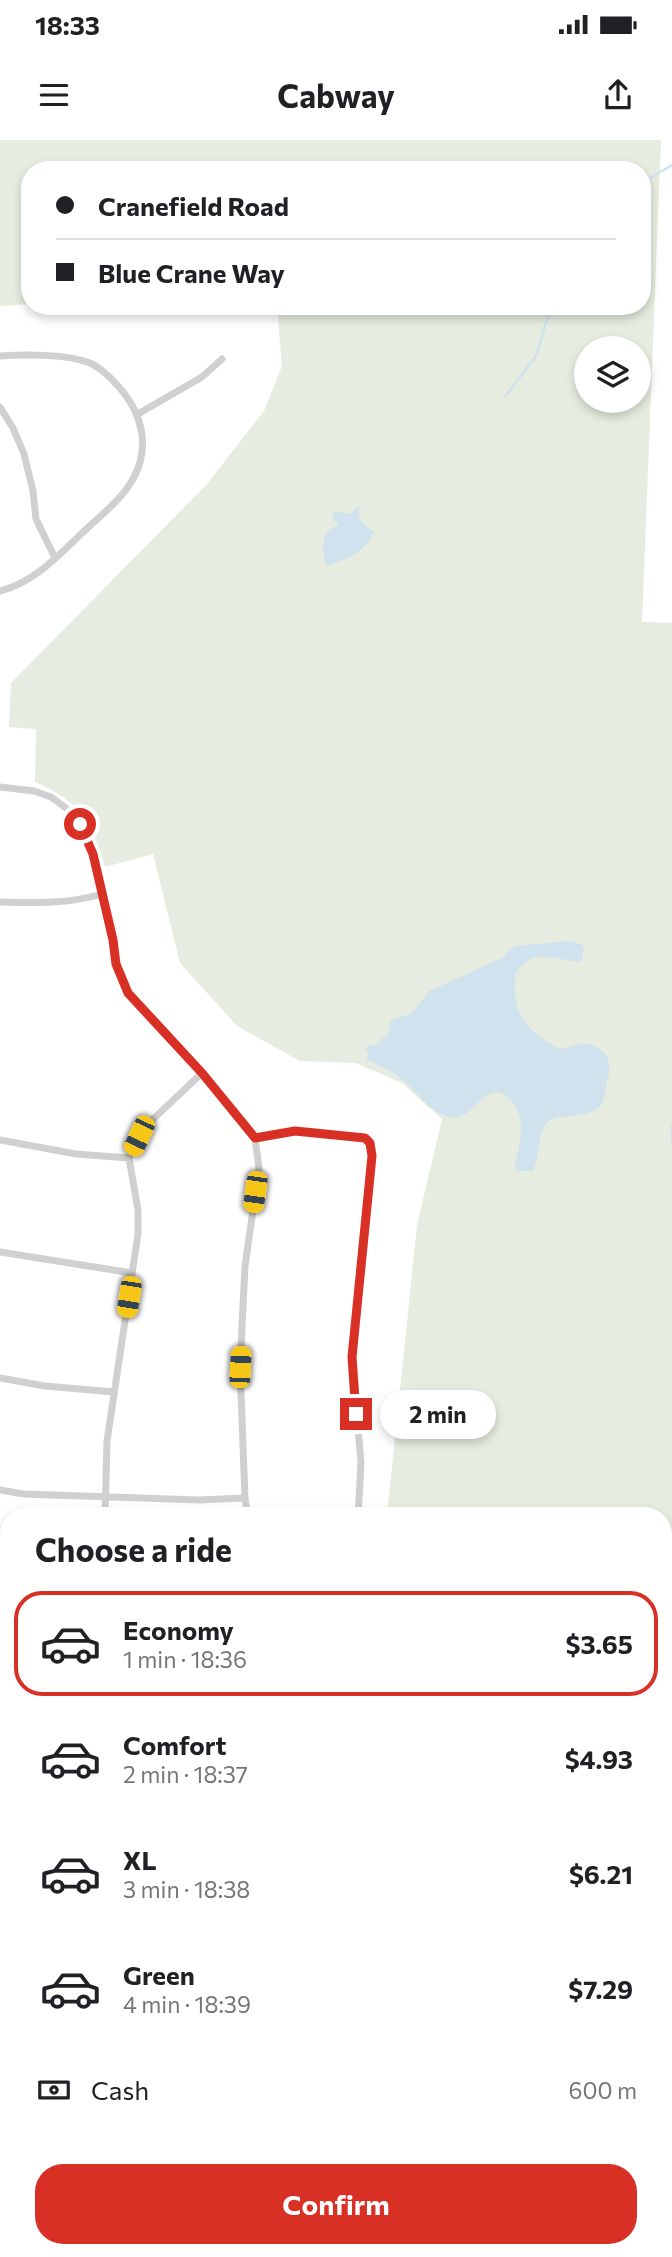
<!DOCTYPE html>
<html lang="en">
<head>
<meta charset="utf-8">
<style>
  body { margin:0; font-family:Commissioner,sans-serif; background:#f6f6f6; color:#202124; height:100vh; display:flex; flex-direction:column; font-size:26px; white-space:nowrap }
  * { box-sizing:border-box; margin:0 }
  p { font-size:23px; color:#757577 }
  .icon { flex:none; width:38px; height:38px; fill:none; stroke:currentColor; stroke-width:2; stroke-linecap:round; stroke-linejoin:round }
  .map { position:relative; flex:1; overflow:hidden }
  .sheet { position:absolute; left:0px; top:1367px; width:672px; height:751px; display:flex; flex-direction:column; background:#fff; border-radius:28px 28px 0 0; box-shadow:0 4px 10px #0003 }
  .sheet>* { flex:none }
  .hud { position:absolute; left:21px; top:21px; width:630px; height:154px; border-radius:28px; box-shadow:0 4px 10px #0003; display:grid; align-content:center; height:154px; padding:0 35px; background:#fff }
  .fabs { position:absolute; left:574px; top:196px; display:grid; gap:14px }
  .fabs a { display:grid; place-items:center; width:77px; height:77px; border-radius:50%; background:#fff; box-shadow:0 4px 10px #0003; font-size:35px }
  .end { position:absolute; width:32px; height:32px; margin:-16px; border:9px solid #d93025; background:#fff; box-shadow:0 0 0 4px #fff }
  .from { border-radius:50% }
  .bubble { position:absolute; height:49px; border-radius:24px; background:#fff; box-shadow:0 4px 10px #0003; font-size:23px; font-weight:700; line-height:49px; text-align:center }
  .car { position:absolute; width:21px; height:42px; margin:-21px -10px; border-radius:9px; box-shadow:0 0 5px 2px #0007; background:linear-gradient(#f5c518 24%,#345 0 40%,#f5c518 0 76%,#345 0 86%,#f5c518 0) }
  .hud b { display:flex; align-items:center; gap:24px; height:66px; font-size:26px }
  .hud b+b { border-top:2px solid #e0e0e0 }
  .hud i { width:18px; height:18px; background:#202124 }
  ul { padding:0; list-style:none }
  li { display:flex; align-items:center; gap:21px; height:105px; margin:0 14px 10px; padding:0 21px; border:4px solid transparent; border-radius:28px }
  li div { flex:1 }
  li b { display:block; font-size:26px }
  li em { font-style:normal; font-weight:700 }
  li.selected { border-color:#d93025 }
  li>.icon { width:63px; height:63px; stroke-width:1.5 }
  h2 { padding:0 35px; font-size:32px; line-height:84px }
  .pay { display:flex; align-items:center; gap:18px; height:77px; padding:0 35px; font-size:26px }
  .pay p { margin-inline-start:auto }
  .action { display:flex; gap:14px; margin-top:auto; padding:14px 35px }
  .action a { flex:1; height:80px; border-radius:28px; background:#d93025; color:#fff; font-size:28px; font-weight:700; line-height:80px; text-align:center }
  .status { display:flex; justify-content:space-between; align-items:center; height:49px; padding:0 35px; background:#fff; direction:ltr }
  .status svg { height:19px; fill:currentColor }
  header { display:flex; justify-content:space-between; align-items:center; height:91px; padding:0 35px; background:#fff; font-size:32px; font-weight:700 }
  .map>svg:first-child { display:block }
  .green { fill:#e6ecdf; fill-rule:evenodd }
  .water { fill:#cfe2ee }
  .lines { fill:none; stroke-linecap:round; stroke-linejoin:round }
  .stream { stroke:#cfe2ee; stroke-width:2.5 }
  .canal { stroke:#cfe2ee; stroke-width:9 }
  .street { stroke:#d0d0d0; stroke-width:7 }
  .secondary { stroke:#bdbdbd; stroke-width:10 }
  .route { stroke:#d93025; stroke-width:9 }
</style>
</head>
<body>
<div class="status"><b>18:33</b><svg viewBox="0 0 49 12"><path d="M0 12V9h3v3zM5 12V6h3v6zM10 12V3h3v9zM15 12V0h3v12zM26 1h20v11H26zM47 4h2v5h-2z"/></svg></div>
<header><svg class="icon" aria-label="menu" viewBox="0 0 24 24"><path d="M4 6h16M4 12h16M4 18h16"/></svg>Cabway<svg class="icon" aria-label="share" viewBox="0 0 24 24"><path d="M12 15V3M7 8l5-5 5 5M5 13v7h14v-7"/></svg></header>
<div class="map">
<svg width="672" height="2117" viewBox="0 0 672 2117">
  <rect width="100%" height="100%" fill="#fff"/>
  <path class="green" d="M0,0H661L642,482L672,483V1496H663V1376L387,1375L417,1085L442,979L402,943L356,923L300,921L237,886L180,823L153,714L105,727C93,683 78,660 35,642L36,589L9,587L11,543L207,344L264,271L282,226L277,167L275,166H642V30H30V164L0,166ZM586,208H639V261H586Z
    M0,1468L9,1469V1614H0Z
    M0,2003H9V2109H23V2117H0Z"/>
  <path class="water" d="M359,365C357,379 362,384 374,392C364,413 348,420 326,425C322,409 319,392 337,386L338,382L333,379V371C348,372 345,380 359,365Z
    M567,801L581,804L584,808L581,822C554,820 536,806 516,832C510,872 525,891 560,909C574,907 587,898 601,910C615,922 608,936 605,950C604,958 604,964 597,969C580,980 555,972 546,984C537,996 540,1017 533,1031H516L515,1024C521,1001 528,969 504,954C500,952 494,951 489,954C470,965 467,987 439,973C428,968 420,956 411,948C399,935 382,925 366,920L369,914L366,909L369,905H375L390,892L389,885L392,880L412,873L429,851L502,818L510,809L517,806Z"/>
  <g class="lines">
    <path class="stream" d="M642,43L672,25
      M505,257L536,216L551,166
      M672,985V1001
      M0,1957L9,1958"/>
    <path class="canal" d="M32,2117L33,2109"/>
    <path class="street" d="M0,216C25,214 67,214 90,223C101,228 111,238 119,247C142,273 151,307 133,339C121,361 96,379 78,397C55,419 32,443 0,451
      M0,267L13,288L24,314L33,351L36,379L55,418
      M138,274L202,237L222,219
      M0,647L34,651L51,657L66,668L80,684L93,714L113,800L116,824L128,853L202,933L255,998L259,1028L245,1126L240,1227L245,1358L248,1376
      M0,762C36,763 68,764 102,754
      M255,998L295,991L361,997L368,999L372,1010L352,1217L361,1323L358,1376
      M0,1000L76,1014L129,1018
      M0,1112L132,1133
      M0,1238L45,1246L114,1252
      M0,1350L23,1354L199,1360L245,1358
      M105,1376L107,1301L138,1094V1070L129,1018L139,996L149,983L202,933
      M0,1582H9
      M663,1619L672,1620
      M663,1736L672,1737
      M0,1739H9
      M663,1841H667
      M663,1948H664
      M58,2117L59,2109
      M177,2117L178,2109
      M422,2117V2109
      M537,2117V2109
      M648,2117V2109"/>
    <path class="secondary" d="M0,1997H9
      M663,2010L672,2011"/>
  </g>
  <g class="lines">
    <path class="route" d="M80,684L93,714L113,800L116,824L128,853L202,933L255,998L295,991L365,998L370,1003L372,1016L352,1217L356,1274"/>
  </g>
</svg>
<div class="fabs">
<a><svg class="icon" aria-label="layers" viewBox="0 0 24 24"><path d="M12 4l9 5-9 5-9-5zM3 14l9 5 9-5"/></svg></a>
</div>
<i class="end from" style="left:80px;top:684px"></i>
<i class="end" style="left:356px;top:1274px"></i>
<div class="bubble" style="left:380px;top:1250px;width:116px">2 min</div>
<i class="car" style="left:139px;top:996px;rotate:205deg"></i>
<i class="car" style="left:255px;top:1052px;rotate:188deg"></i>
<i class="car" style="left:129px;top:1157px;rotate:189deg"></i>
<i class="car" style="left:240px;top:1227px;rotate:3deg"></i>
<div class="hud">
<b><i class="from"></i>Cranefield Road</b>
<b><i></i>Blue Crane Way</b>
</div>
<section class="sheet">
<h2>Choose a ride</h2>
<ul>
<li class="selected"><svg class="icon" aria-label="car" viewBox="0 0 24 24"><path d="M5 17H2v-5l4-1 3-4h7l3 4 3 1v5h-3M9 17h6M6 11h13"/><circle cx="7" cy="17" r="2"/><circle cx="17" cy="17" r="2"/></svg><div><b>Economy</b><p>1 min · 18:36</p></div><em>$3.65</em></li>
<li><svg class="icon" aria-label="car" viewBox="0 0 24 24"><path d="M5 17H2v-5l4-1 3-4h7l3 4 3 1v5h-3M9 17h6M6 11h13"/><circle cx="7" cy="17" r="2"/><circle cx="17" cy="17" r="2"/></svg><div><b>Comfort</b><p>2 min · 18:37</p></div><em>$4.93</em></li>
<li><svg class="icon" aria-label="car" viewBox="0 0 24 24"><path d="M5 17H2v-5l4-1 3-4h7l3 4 3 1v5h-3M9 17h6M6 11h13"/><circle cx="7" cy="17" r="2"/><circle cx="17" cy="17" r="2"/></svg><div><b>XL</b><p>3 min · 18:38</p></div><em>$6.21</em></li>
<li><svg class="icon" aria-label="car" viewBox="0 0 24 24"><path d="M5 17H2v-5l4-1 3-4h7l3 4 3 1v5h-3M9 17h6M6 11h13"/><circle cx="7" cy="17" r="2"/><circle cx="17" cy="17" r="2"/></svg><div><b>Green</b><p>4 min · 18:39</p></div><em>$7.29</em></li>
</ul>
<div class="pay"><svg class="icon" aria-label="cash" viewBox="0 0 24 24"><path d="M3 7h18v10H3z"/><circle cx="12" cy="12" r="2"/></svg>Cash<p>600 m</p></div>
<div class="action"><a>Confirm</a></div>
</section>
</div>
</body>
</html>
